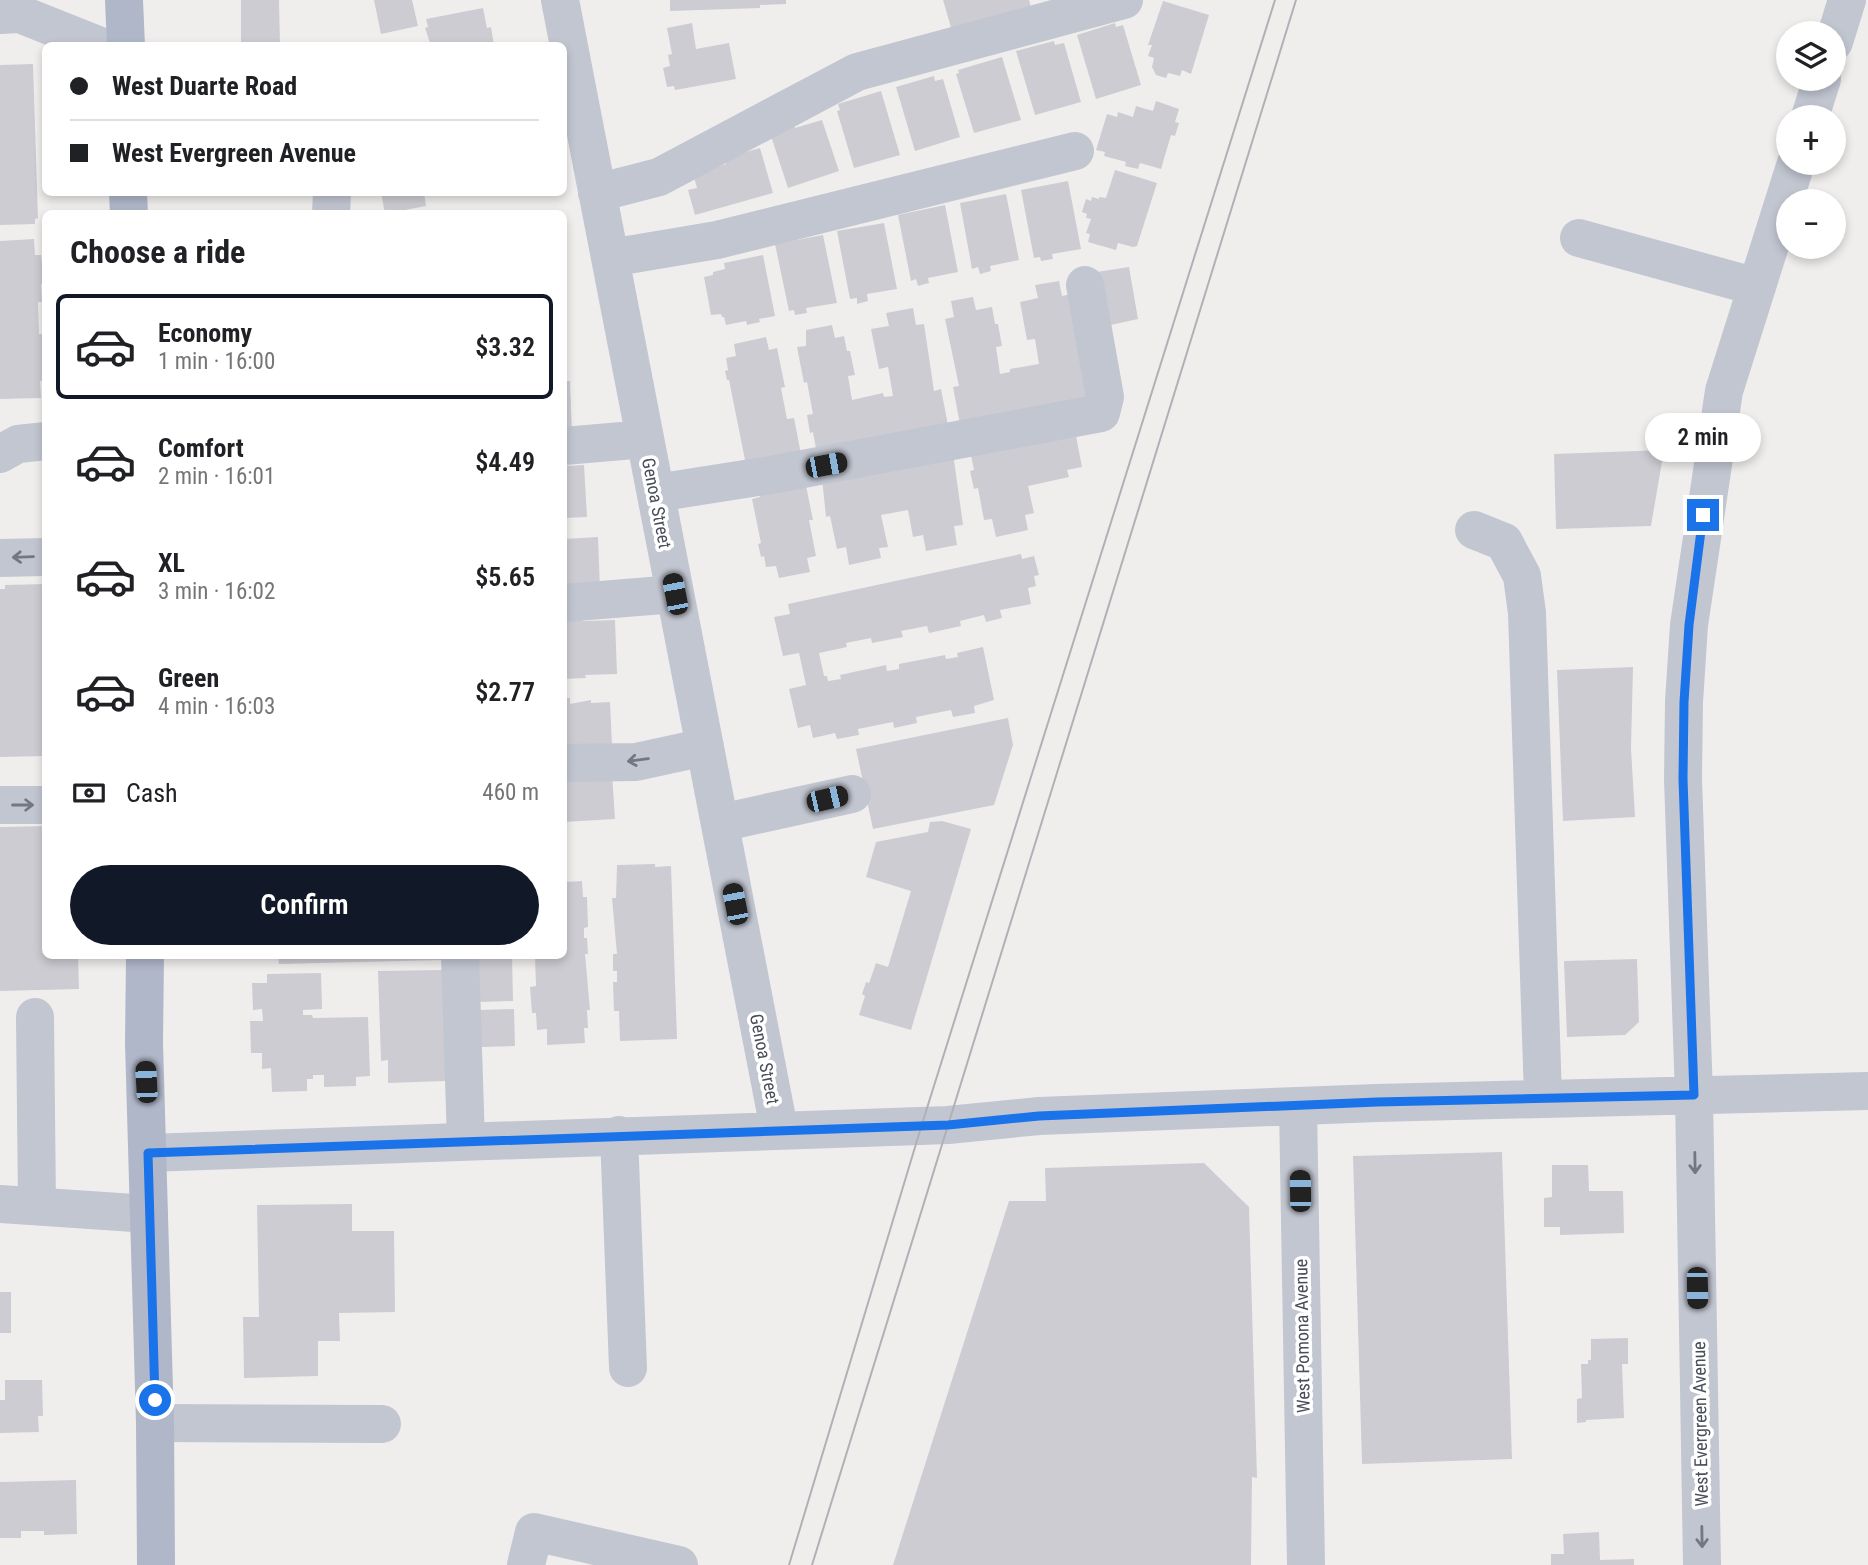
<!DOCTYPE html>
<html lang="en">
<head>
<meta charset="utf-8">
<style>
  body { margin:0; font-family:"Roboto Condensed",sans-serif; background:#f2f2f2; color:#202124; height:100vh; display:flex; flex-direction:column; font-size:26px; white-space:nowrap }
  * { box-sizing:border-box; margin:0 }
  p { font-size:23px; color:#757577 }
  .icon { flex:none; width:38px; height:38px; fill:none; stroke:currentColor; stroke-width:2; stroke-linecap:round; stroke-linejoin:round }
  .map { position:relative; flex:1; overflow:hidden }
  .details { position:absolute; left:42px; top:210px; width:525px; height:749px; display:flex; flex-direction:column; background:#fff; border-radius:10px; box-shadow:0 4px 10px #0003 }
  .details>* { flex:none }
  .top-card { position:absolute; left:42px; top:42px; width:525px; height:154px; border-radius:10px; box-shadow:0 4px 10px #0003; display:grid; align-content:center; height:154px; padding:0 28px; background:#fff }
  .fabs { position:absolute; left:1776px; top:21px; display:grid; gap:14px }
  .fabs a { display:grid; place-items:center; width:70px; height:70px; border-radius:50%; background:#fff; box-shadow:0 4px 10px #0003; font-size:35px }
  .end { position:absolute; width:32px; height:32px; margin:-16px; border:9px solid #1a73e8; background:#fff; box-shadow:0 0 0 4px #fff }
  .from { border-radius:50% }
  .bubble { position:absolute; height:49px; border-radius:24px; background:#fff; box-shadow:0 4px 10px #0003; font-size:23px; font-weight:600; line-height:49px; text-align:center }
  .car { position:absolute; width:21px; height:42px; margin:-21px -10px; border-radius:9px; box-shadow:0 0 5px 2px #0007; background:linear-gradient(#222 24%,#8ab4d8 0 40%,#222 0 76%,#8ab4d8 0 86%,#222 0) }
  .top-card b { display:flex; align-items:center; gap:24px; height:66px; font-size:26px }
  .top-card b+b { border-top:2px solid #e0e0e0 }
  .top-card i { width:18px; height:18px; background:#202124 }
  ul { padding:0; list-style:none }
  li { display:flex; align-items:center; gap:21px; height:105px; margin:0 14px 10px; padding:0 14px; border:4px solid transparent; border-radius:10px }
  li div { flex:1 }
  li b { display:block; font-size:26px }
  li em { font-style:normal; font-weight:600 }
  li.active { border-color:#111827 }
  li>.icon { width:63px; height:63px; stroke-width:1.5 }
  h2 { padding:0 28px; font-size:32px; line-height:84px }
  .pay { display:flex; align-items:center; gap:18px; height:77px; padding:0 28px; font-size:26px }
  .pay p { margin-inline-start:auto }
  .action { display:flex; gap:14px; margin-top:auto; padding:14px 28px }
  .action a { flex:1; height:80px; border-radius:42px; background:#111827; color:#fff; font-size:28px; font-weight:600; line-height:80px; text-align:center }
  .map>svg:first-child { display:block }
  .building { fill:#ccccd2 }
  .lines { fill:none; stroke-linecap:round; stroke-linejoin:round }
  .minor { stroke:#c2c6d1; stroke-width:38 }
  .major { stroke:#b0b7c9; stroke-width:38 }
  .tram { stroke:#b0b1b7; stroke-width:2 }
  .oneway { stroke:#737783 }
  .route { stroke:#1a73e8; stroke-width:9 }
  .labels { text-anchor:middle; dominant-baseline:central; stroke-width:7; stroke-linejoin:round; paint-order:stroke }
  .street-label { font-size:18px; fill:#484d59; stroke:#fff }
</style>
</head>
<body>
<div class="map">
<svg width="1868" height="1565" viewBox="0 0 1868 1565">
  <rect width="100%" height="100%" fill="#f0eeed"/>
  <path class="building" d="M241,0H279L280,46H241Z
    M374,0H412L418,26L381,34Z
    M670,0H786V4L760,5V8L670,11Z
    M943,0H1029L1031,7L952,31Z
    M1163,1L1209,15L1191,74L1182,70L1180,76L1168,73L1166,78L1156,75L1152,67L1154,58L1148,56L1152,45H1148Z
    M483,8L487,28L491,27L494,46H431L425,28L428,27L426,19Z
    M692,23L696,49L729,43L736,79L675,90L674,86L667,87L663,68L670,66L668,55L672,54L667,28Z
    M1115,23L1116,27L1123,25L1141,85L1096,99L1077,35Z
    M1054,41L1055,45L1064,43L1081,102L1035,115L1016,51Z
    M1002,57L1021,120L974,133L956,74L959,73L958,70Z
    M33,64L38,218L35,219V224L0,225V65Z
    M934,76L935,81L943,79L960,137L915,151L896,87Z
    M881,91L900,155L854,168L837,111L840,110L838,104Z
    M1156,101L1179,109L1175,122L1179,123L1175,136L1171,135L1161,169L1140,163L1138,169L1125,166L1126,162L1104,156L1105,152L1096,150L1107,114L1117,117L1118,112L1133,117L1136,106L1153,111Z
    M822,120L839,171L788,188L770,133L794,125L795,128Z
    M760,148L773,193L695,215L688,190L697,188L693,174L726,164L725,158Z
    M1115,170L1157,183L1137,246L1133,247L1118,243L1116,250L1088,242L1090,234L1086,233L1091,219L1086,218L1087,214L1082,212L1086,199L1091,201L1092,197L1099,199V197L1106,198Z
    M1068,181L1081,249L1052,254L1053,259L1041,261L1040,257L1034,258L1021,190Z
    M381,192H424L426,206L405,210V214H385Z
    M1006,194L1019,260L990,266L991,271L980,274L978,267L972,269L960,203Z
    M945,205L958,272L928,278L929,283L918,286L916,279L911,281L898,215Z
    M884,223L897,289L867,294L868,301L857,304V298L850,299L837,231Z
    M823,235L837,303L806,308L807,313L795,315L794,310L789,311L775,244Z
    M34,239L35,255H41L44,283L41,284L42,302H38L39,334H42L43,352H46L44,381H40L41,398L0,399V241Z
    M763,255L775,316L759,319L760,322L747,325L746,321L726,325L724,317H722L721,314L711,315L704,277L713,275V272L725,269L724,263Z
    M1129,267L1138,319L1106,326L1097,272Z
    M1059,281L1062,296L1071,294L1092,401L960,424L953,387L959,386L945,319L954,317L951,301L973,297L976,310L992,307L995,324H998L1002,346L996,347L1000,374L1010,372V369L1039,364L1035,339L1027,340L1020,302L1038,298L1035,285Z
    M913,308L916,325L924,324L934,391L941,389L948,425L817,454L813,432L810,433L807,415L813,414L807,382L804,383L797,347L806,346V330L832,325L835,338L844,336L847,351H850L855,375L848,376L852,400L883,393L884,397L893,396L888,367L879,369L871,329L889,326L886,313Z
    M766,337L769,350L777,348L785,387L781,388L787,419L794,418L801,454L746,465L729,380H727L725,371L728,370L726,358L736,356L734,344Z
    M564,381H570L572,434H564Z
    M1076,436L1082,467L1067,470L1069,477L1028,486L1034,513L1025,515L1028,530L996,537L992,519L984,520L978,488L974,489L970,471L974,470L970,451Z
    M1664,450L1651,526L1556,529L1554,454Z
    M953,453L963,525L954,526L957,545L926,551L923,535L913,537L908,510L881,515L888,547L879,548L881,558L849,565L846,547L837,549L830,516L826,517L822,478Z
    M584,465L587,517L564,518V466Z
    M805,481L813,520H809L816,556L807,558L810,572L779,578L776,566L766,567L764,556L761,557L758,544L761,543L752,499L760,497L759,491Z
    M598,537L600,589L564,590V539Z
    M1021,554L1022,559L1034,556L1039,575L1034,576L1036,586L1028,588L1031,604L1000,610L1002,618L986,622L984,615L960,621L961,626L929,633L927,626L901,631L903,637L872,643L871,638L846,643L847,647L819,653L824,676H827L828,681L841,679L840,675L886,665L887,671L899,669V664L945,655L946,659L958,657L957,653L983,647L994,700L974,706L975,713L953,717L951,710L916,717L917,723L894,728L893,722L858,729L859,735L837,739L835,733L813,738L810,725L798,728L789,689L806,685L799,653L783,656L774,617L790,614L788,604Z
    M46,584V756L0,757V589H5V585Z
    M564,616L584,621L615,620L617,674L585,675L586,678L564,679Z
    M1633,667L1631,748L1635,817L1563,821L1557,670Z
    M564,698H570V704L591,700V703L610,702L612,745L564,749Z
    M1008,718L1013,745L994,805L873,829L856,749Z
    M564,773H612L615,819L564,822Z
    M942,821L971,829L911,1030L859,1015L865,996L862,994L866,982L869,983L876,963L888,967L911,891L866,877L876,842L928,832L930,822Z
    M46,826V956H78L79,989L0,991V827Z
    M655,864V867L671,866L677,1039L620,1041L619,1011H614L613,982H617V971H613V954H617L612,898H616L617,865Z
    M582,881L583,897H587L588,927L584,928V938H587L588,954H585L590,1010H587L588,1028H584L585,1043L547,1045V1029L537,1030L536,1013H532L530,987L536,986L535,956H564V882Z
    M278,956H442V960L279,964Z
    M478,956H512L513,1001L479,1002Z
    M1637,959L1639,1022L1625,1035L1567,1037L1564,961Z
    M447,970L445,1081L388,1083V1060L381,1061L378,971Z
    M321,973L322,1009L303,1010V1015H312L313,1018L368,1017L370,1076L356,1077V1086L324,1087V1075H313V1079H307V1091L272,1092L271,1068L262,1069V1053H251L250,1021H263L262,1009L253,1010L252,983H267V974Z
    M514,1009L515,1046L480,1047L479,1010Z
    M1502,1152L1512,1459L1362,1464L1353,1156Z
    M1204,1163L1249,1207L1257,1478L1252,1477L1251,1565H893L1009,1201H1046L1045,1168Z
    M1552,1165H1588L1589,1191H1623L1624,1233L1560,1235V1227H1544V1198L1552,1197Z
    M352,1204V1231H394L395,1312L339,1313L340,1341H318V1376L244,1378L243,1317H259L257,1205Z
    M0,1292H11V1333H0Z
    M1628,1338V1364H1622L1624,1418L1586,1420V1422L1577,1423V1399L1582,1398L1581,1364H1588V1360H1591V1339Z
    M5,1380H42L43,1416H38L39,1432L0,1433V1400H5Z
    M76,1480L77,1534L44,1535V1531H21V1538H0V1482Z
    M1599,1532L1600,1560L1634,1559V1565H1551V1554H1564L1563,1534Z"/>
  <g class="lines">
    <path class="minor" d="M560,0L779,1129
      M0,15L20,14L100,46
      M1834,42L1847,0
      M1810,117L1822,79
      M597,193L659,177L857,72L1124,0
      M331,214L332,192
      M1579,238L1757,287
      M610,258L717,240L1075,151
      M564,446L645,439
      M0,454L18,444L46,441
      M656,493L771,475L1101,413L1105,397L1085,285
      M1474,530L1504,542L1522,576L1527,613L1543,1097
      M0,558L46,557
      M564,603L675,594
      M564,763L636,762L705,747
      M0,805H46
      M720,823L852,794
      M460,956L466,1141
      M35,1017L37,1206
      M1298,1106L1306,1565
      M619,1135L628,1368
      M148,1153L948,1125L1039,1116L1377,1103L1868,1091
      M0,1204L149,1214
      M155,1423L382,1424
      M526,1565L534,1532L679,1565
      M1702,1565L1694,1095L1683,779L1684,702L1689,625L1724,391L1796,163"/>
    <path class="major" d="M124,0L126,46
      M128,192L129,214
      M145,956L144,1043L155,1423L156,1565"/>
    <path class="tram" d="M789,1565L922,1124L1275,0
      M812,1565L1296,0"/>
  </g>
  <defs><path id="oneway-shaft" d="M-6 0H5M1.5-3L5.5 0L1.5 3" fill="none" stroke-width="1.6" stroke-linecap="round" stroke-linejoin="round" transform="scale(1.75)"/></defs>
  <g class="oneway">
    <use href="#oneway-shaft" transform="translate(23 557) rotate(178)"/>
    <use href="#oneway-shaft" transform="translate(638 760) rotate(172)"/>
    <use href="#oneway-shaft" transform="translate(23 805)"/>
    <use href="#oneway-shaft" transform="translate(1695 1163) rotate(89)"/>
    <use href="#oneway-shaft" transform="translate(1702 1537) rotate(89)"/>
  </g>
  <g class="lines">
    <path class="route" d="M155,1400L148,1153L948,1125L1039,1116L1377,1102L1694,1095L1683,779L1684,702L1689,625L1703,515"/>
  </g>
  <g class="labels">
    <g class="street-label">
      <text transform="translate(657 503) rotate(79)">Genoa Street</text>
      <text transform="translate(765 1059) rotate(79)">Genoa Street</text>
      <text transform="translate(1302 1336) rotate(-91)">West Pomona Avenue</text>
      <text transform="translate(1700 1424) rotate(-91)">West Evergreen Avenue</text>
    </g>
  </g>
</svg>
<div class="fabs">
<a><svg class="icon" aria-label="layers" viewBox="0 0 24 24"><path d="M12 4l9 5-9 5-9-5zM3 14l9 5 9-5"/></svg></a>
<a>+</a>
<a>−</a>
</div>
<i class="end from" style="left:155px;top:1400px"></i>
<i class="end" style="left:1703px;top:515px"></i>
<div class="bubble" style="left:1645px;top:413px;width:116px">2 min</div>
<i class="car" style="left:826px;top:465px;rotate:79deg"></i>
<i class="car" style="left:675px;top:594px;rotate:349deg"></i>
<i class="car" style="left:827px;top:799px;rotate:77deg"></i>
<i class="car" style="left:735px;top:904px;rotate:349deg"></i>
<i class="car" style="left:146px;top:1082px;rotate:357deg"></i>
<i class="car" style="left:1300px;top:1191px;rotate:359deg"></i>
<i class="car" style="left:1697px;top:1288px;rotate:179deg"></i>
<div class="top-card">
<b><i class="from"></i>West Duarte Road</b>
<b><i></i>West Evergreen Avenue</b>
</div>
<section class="details">
<h2>Choose a ride</h2>
<ul>
<li class="active"><svg class="icon" aria-label="car" viewBox="0 0 24 24"><path d="M5 17H2v-5l4-1 3-4h7l3 4 3 1v5h-3M9 17h6M6 11h13"/><circle cx="7" cy="17" r="2"/><circle cx="17" cy="17" r="2"/></svg><div><b>Economy</b><p>1 min · 16:00</p></div><em>$3.32</em></li>
<li><svg class="icon" aria-label="car" viewBox="0 0 24 24"><path d="M5 17H2v-5l4-1 3-4h7l3 4 3 1v5h-3M9 17h6M6 11h13"/><circle cx="7" cy="17" r="2"/><circle cx="17" cy="17" r="2"/></svg><div><b>Comfort</b><p>2 min · 16:01</p></div><em>$4.49</em></li>
<li><svg class="icon" aria-label="car" viewBox="0 0 24 24"><path d="M5 17H2v-5l4-1 3-4h7l3 4 3 1v5h-3M9 17h6M6 11h13"/><circle cx="7" cy="17" r="2"/><circle cx="17" cy="17" r="2"/></svg><div><b>XL</b><p>3 min · 16:02</p></div><em>$5.65</em></li>
<li><svg class="icon" aria-label="car" viewBox="0 0 24 24"><path d="M5 17H2v-5l4-1 3-4h7l3 4 3 1v5h-3M9 17h6M6 11h13"/><circle cx="7" cy="17" r="2"/><circle cx="17" cy="17" r="2"/></svg><div><b>Green</b><p>4 min · 16:03</p></div><em>$2.77</em></li>
</ul>
<div class="pay"><svg class="icon" aria-label="cash" viewBox="0 0 24 24"><path d="M3 7h18v10H3z"/><circle cx="12" cy="12" r="2"/></svg>Cash<p>460 m</p></div>
<div class="action"><a>Confirm</a></div>
</section>
</div>
</body>
</html>
